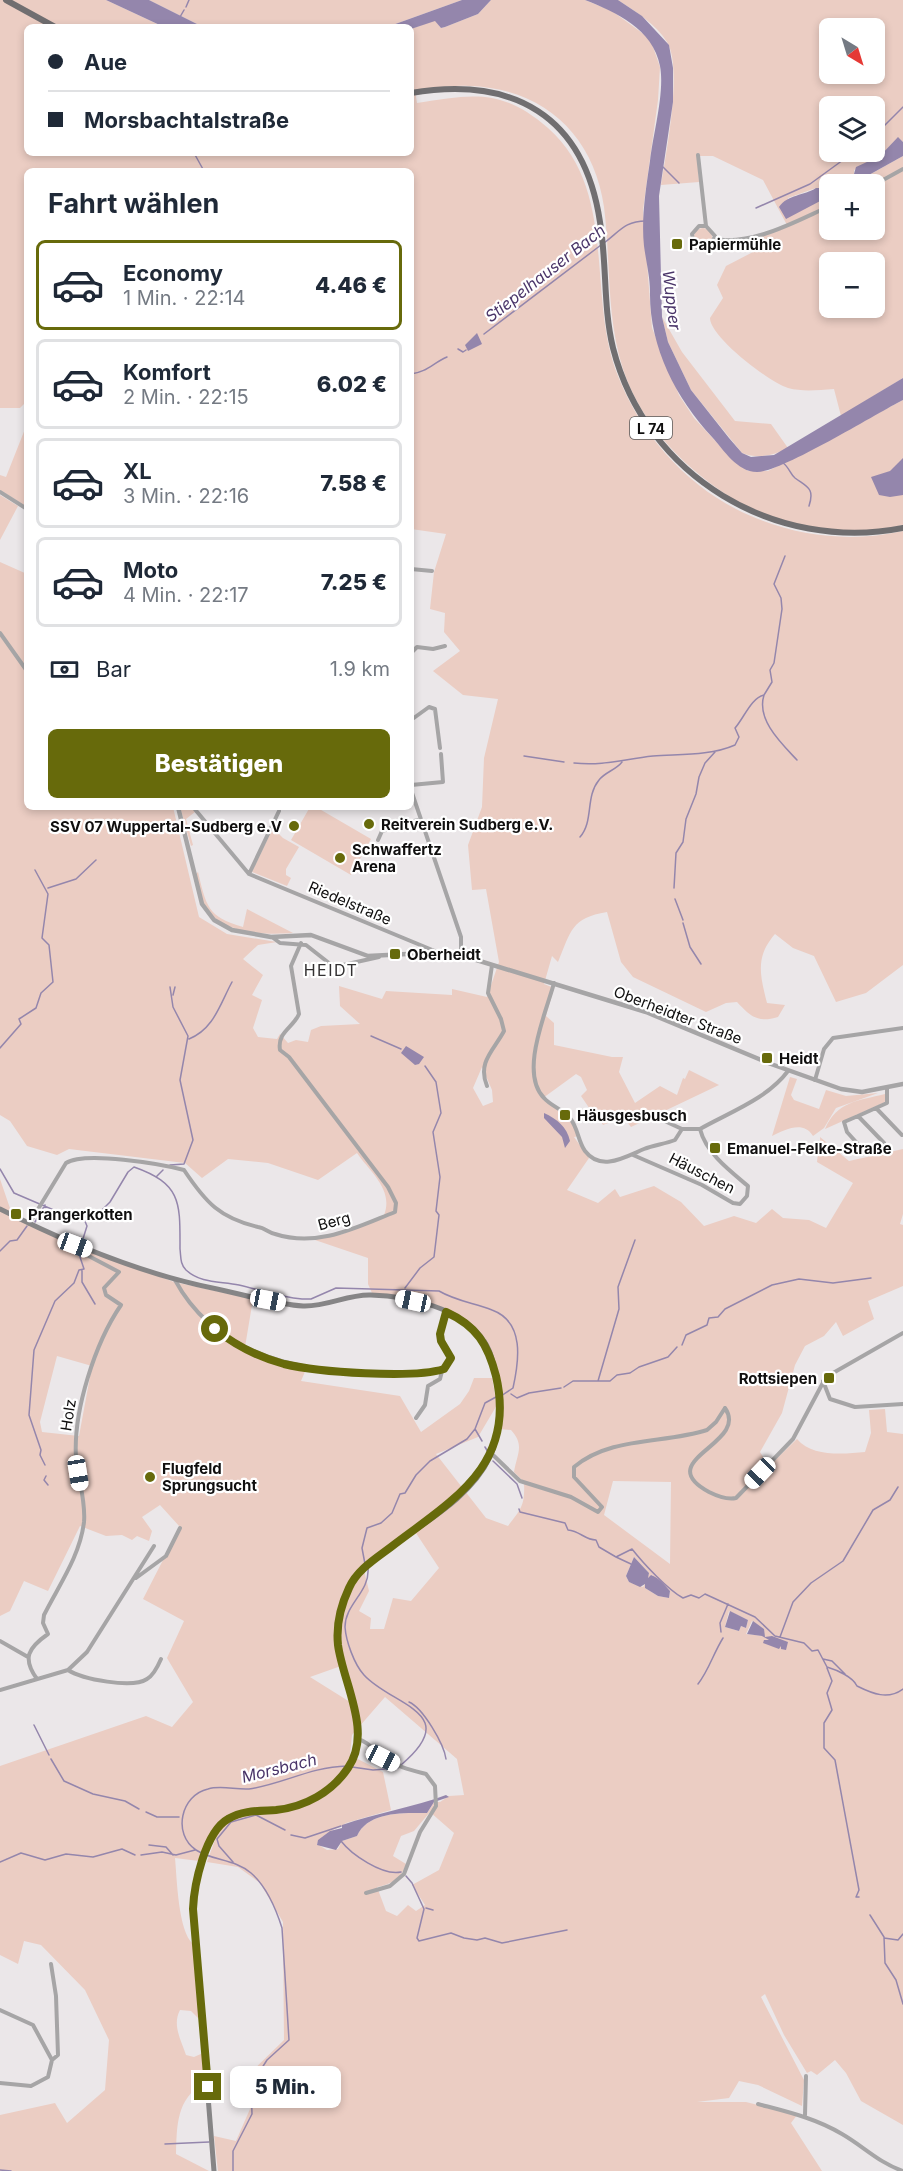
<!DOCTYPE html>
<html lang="de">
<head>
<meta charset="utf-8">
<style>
  body { margin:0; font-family:Inter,sans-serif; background:#f2f2f3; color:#1f2937; height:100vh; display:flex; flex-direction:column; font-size:22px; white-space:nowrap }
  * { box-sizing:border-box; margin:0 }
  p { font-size:20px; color:#747a83 }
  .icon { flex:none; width:33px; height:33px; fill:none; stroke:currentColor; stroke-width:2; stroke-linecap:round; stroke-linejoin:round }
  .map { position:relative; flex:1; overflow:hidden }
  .details { position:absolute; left:24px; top:168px; width:390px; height:642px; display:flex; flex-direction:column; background:#fff; border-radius:9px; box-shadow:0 3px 9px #0003 }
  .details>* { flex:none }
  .top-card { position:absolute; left:24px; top:24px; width:390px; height:132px; border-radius:9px; box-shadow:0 3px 9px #0003; display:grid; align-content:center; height:132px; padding:0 24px; background:#fff }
  .needle { width:39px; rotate:142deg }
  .fabs { position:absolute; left:819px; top:18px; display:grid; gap:12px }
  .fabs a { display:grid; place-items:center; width:66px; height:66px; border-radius:9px; background:#fff; box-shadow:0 3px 9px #0003; font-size:30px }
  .end { position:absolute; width:27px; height:27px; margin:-14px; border:8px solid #676a0b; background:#fff; box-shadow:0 0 0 3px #fff }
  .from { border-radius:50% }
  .bubble { position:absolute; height:42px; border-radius:9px; background:#fff; box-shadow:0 3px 9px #0003; font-size:20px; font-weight:800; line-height:42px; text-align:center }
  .car { position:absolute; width:18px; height:36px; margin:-18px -9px; border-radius:8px; box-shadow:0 0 4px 2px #0007; background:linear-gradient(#fff 24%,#345 0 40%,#fff 0 76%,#345 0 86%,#fff 0) }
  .top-card b { display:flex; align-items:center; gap:21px; height:57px; font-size:22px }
  .top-card b+b { border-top:2px solid #e0e1e3 }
  .top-card i { width:15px; height:15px; background:#1f2937 }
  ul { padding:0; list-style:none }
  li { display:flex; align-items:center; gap:18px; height:90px; margin:0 12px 9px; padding:0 12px; border:3px solid #e0e1e3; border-radius:9px }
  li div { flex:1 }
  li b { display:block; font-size:22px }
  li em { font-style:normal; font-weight:800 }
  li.current { border-color:#676a0b }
  li>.icon { width:54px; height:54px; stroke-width:1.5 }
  h2 { padding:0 24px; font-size:27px; line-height:72px }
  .pay { display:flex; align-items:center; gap:15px; height:66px; padding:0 24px; font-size:22px }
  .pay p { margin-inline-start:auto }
  .primary-button { display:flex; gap:12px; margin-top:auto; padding:12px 24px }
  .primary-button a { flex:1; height:69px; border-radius:9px; background:#676a0b; color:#fff; font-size:24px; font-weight:800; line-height:69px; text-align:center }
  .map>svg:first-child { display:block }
  .green { fill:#ebcdc3; fill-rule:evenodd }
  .water { fill:#9486ac }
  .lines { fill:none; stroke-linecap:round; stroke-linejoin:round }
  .stream { stroke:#9486ac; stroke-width:1.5 }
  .minor { stroke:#a6a5a6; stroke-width:4 }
  .tertiary { stroke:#a6a5a6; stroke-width:4.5 }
  .secondary { stroke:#868586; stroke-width:5 }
  .primary { stroke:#706e70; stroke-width:6 }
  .route { stroke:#676a0b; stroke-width:8 }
  .poi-dot { fill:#676a0b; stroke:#fff; stroke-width:2 }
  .labels { text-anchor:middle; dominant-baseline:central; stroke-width:4.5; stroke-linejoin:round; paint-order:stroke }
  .shield { fill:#fff; stroke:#585757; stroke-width:1.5 }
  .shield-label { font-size:14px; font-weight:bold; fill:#100f0f }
  .poi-label { font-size:15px; font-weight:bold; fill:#100f0f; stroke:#fff; text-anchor:start }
  .street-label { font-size:15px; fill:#100f0f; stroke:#fff }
  .water-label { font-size:16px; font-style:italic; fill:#4a3569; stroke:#fff }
  .neighbourhood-label { font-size:16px; letter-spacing:1.5px; fill:#323031; stroke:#fff }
</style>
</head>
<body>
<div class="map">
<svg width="903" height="2171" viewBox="0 0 903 2171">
  <rect width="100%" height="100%" fill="#ebe7e9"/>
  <path class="green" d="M0,0H106L164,27H27V153H411V29L435,20L441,28L445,27L478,14L491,0H585L612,11L645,35L652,44L660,67L658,100L643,210L652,328L679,395L694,418L734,461L748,471H768L903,400V525C850,538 787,530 740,503C689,473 642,427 623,369C606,316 611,262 604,207C594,135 543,88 469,86C451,85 433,88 415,90L417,103C473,94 502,88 548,128C619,191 586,297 618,376C640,432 682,481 736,509C787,535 846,544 903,531V965L866,993L836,1002L814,956L793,948L775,934C755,957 760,975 767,1003L785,1005L778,1017C758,1023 751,1017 737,1002L726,1003L706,1012L633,977L621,962L607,912C571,918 571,931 558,962L552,956L544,984L554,988L546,1016L554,1023V1045L612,1057H623L619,1072L635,1103L660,1086L677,1095L683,1078L685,1079L689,1070L719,1085L631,1127L623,1117L603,1125L600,1120L598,1121L581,1096L587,1090L581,1077L576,1074L543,1098C555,1111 574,1116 579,1136L574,1137L589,1158L567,1190L598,1203L615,1189L620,1197L654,1186L681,1202L704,1226L734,1216L756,1223L772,1209L783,1218L809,1220L826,1228L853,1183L817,1162L818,1153L821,1155L820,1137L849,1161L903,1149V1214L900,1224L903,1225V1286L868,1301L874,1319L843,1336L836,1322L824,1336L805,1346L795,1365L782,1413L760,1452L769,1466L797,1439C812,1457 843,1454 865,1452L871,1433L869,1410L885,1409L887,1432L903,1434V2125L861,2101L846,2073L835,2060L817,2075L811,2071L807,2073L784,2035L765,1994L761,1997L804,2080L802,2106L758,2085L739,2081L729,2098L697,2102H746L797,2115L791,2123L822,2171H218L214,2136L236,2141L250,2109L246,2077L284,2040L283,1922L260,1883L238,1867L207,1862L216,1837L209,1835L199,1861L175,1858C177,1879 178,1931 193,1944L199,2019L191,2011L180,2010C172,2025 181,2040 186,2055L194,2057L203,2053L204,2083C176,2099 177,2126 176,2154L209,2171H0V2115L55,2103L67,2123L105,2090L109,2040L85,1990L41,1945L24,1941L18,1964L0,1955V1766L146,1716L172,1727L193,1702L167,1658L184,1621L143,1599L180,1527L160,1505L142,1517L152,1531L149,1541L137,1536L132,1540L122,1535L106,1536L80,1526L48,1591L24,1581L10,1611L0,1616V1179L13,1217L55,1237L174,1282L253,1299L245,1347L265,1358L307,1367L301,1381L400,1396L421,1432L460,1404L469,1391L474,1378H492L497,1405L478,1437L436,1454L486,1518L508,1526C522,1508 525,1505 524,1482L514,1472C517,1454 525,1445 511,1430L499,1429C514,1336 457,1300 372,1293L368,1284V1258L312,1239L343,1234L384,1215C394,1190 370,1172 357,1153L318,1180L268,1163L228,1159L202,1178L185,1163L69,1149L57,1155L27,1146L10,1121L0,1115V562L27,574V807H173L199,917L227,934L277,942L258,945L243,959L263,975L252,995L262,1000L253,1028L258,1037L277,1039L280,1034L288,1043L296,1040L308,1042L311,1030L321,1026L360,1024L340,1006L339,986L382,999L386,991L452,995V989L487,997L499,962L486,889L472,890L468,845L482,807L484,758L498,699L463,695L433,671L460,651L444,632L445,613L430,609L434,572L446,534L411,529V171H27V405L24,404L20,408H0ZM482,1067L492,1090L493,1102L483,1106L473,1088ZM57,1356L92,1366L79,1436L42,1432L40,1422ZM613,1481L671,1482L670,1564L604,1515ZM412,1527L439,1568L411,1601L393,1598L384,1629H370L371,1618L359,1611L369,1591L363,1566ZM634,1557L649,1573L647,1579L652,1575L670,1591L669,1598L658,1596L645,1588L646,1582L643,1587L629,1582L626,1576ZM729,1611L748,1620L746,1628L741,1626L739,1631L725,1627ZM752,1621L764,1629V1636L746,1634ZM341,1666L350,1702L310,1677ZM385,1697L457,1759L464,1795L449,1796L440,1802H434L427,1813C404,1813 368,1811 357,1836L342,1841L338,1849L327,1850L317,1844C323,1832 338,1829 346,1823L391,1810L383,1772L350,1755L352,1735ZM430,1812L454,1833L439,1870L412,1885L425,1905L416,1911L408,1905L397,1916L386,1911L377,1887C392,1884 401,1879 406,1864L393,1856L401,1836L414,1831Z
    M149,0H462L387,27H203Z
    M618,0H903V142L898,138L880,156L854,170V174L869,175L903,156V378L841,416L834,389C818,390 803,392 788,388C769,382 710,337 710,318L723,298L717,285L726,266L753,252L750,237L787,225L763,180L713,156H700L699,153L697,154L699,182L661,185C666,154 683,67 667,42C656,24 636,12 618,0ZM830,28H874V74H830ZM830,106H874V152H830ZM830,184H874V230H830ZM816,188L786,218L788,198ZM830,262H874V308H830Z
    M694 237a9 9 0 1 1 18 0a9 9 0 1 1-18 0Z
    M662,317L682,352L735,421L771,424L788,448C773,456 758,459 742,453L691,390L668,342Z
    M25,429L27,430V507L0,490V475L6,477Z
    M0,495L18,506L0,540Z
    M180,807H191L195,812L186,819L193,845L191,846Z
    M310,807H316L371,839L351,875L291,840Z
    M273,828L283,838L299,847L286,869V875L291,878L287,886L252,872Z
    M198,872C206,905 207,917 243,927L247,909L293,933C265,935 220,934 205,906C200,897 198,884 196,874Z
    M790,1077L797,1079L791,1095L794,1100L819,1109L826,1090L846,1096L878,1093L836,1108L824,1128L813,1136C803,1120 785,1130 772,1136Z
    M885,1094L886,1101L883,1103L825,1129C837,1101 858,1101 885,1094Z"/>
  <path class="water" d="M106,0H149L203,27H164Z
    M462,0H491L478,14L445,27L441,28L435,21L411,29L387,27Z
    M585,0H618L642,16L669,45L673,68V102L659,196L662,317L668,342L691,390L729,438L742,453L751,457L774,455L903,378V400C877,413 780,473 757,472C737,472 724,450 712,437C675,397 649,346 650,291C650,277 646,261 644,246C641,219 646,188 650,161C653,134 665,92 660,66C653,29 616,12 585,0Z
    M898,137L903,142V156L858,181L854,174L856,167L880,156Z
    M816,188H820L824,199L786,219L779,207C788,194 804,196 816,188Z
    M477,333L482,344L468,351L465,345Z
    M903,458V495L890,497L879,495L871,477L890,471Z
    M406,1046L424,1057L419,1064L415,1065L401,1053Z
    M544,1113C557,1119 567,1127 570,1141L565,1148L562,1137L544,1118Z
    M634,1557L649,1573L648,1578L651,1575C659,1578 664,1584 670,1591L669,1598L658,1596L645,1588V1584L640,1587L629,1582L626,1576Z
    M730,1611L748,1620L746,1628L741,1626L739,1631L725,1627Z
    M753,1621L764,1629L765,1637L772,1636L788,1642L786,1650L781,1649V1646L779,1649L763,1643L764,1640H769L762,1636L747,1634Z
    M446,1795L449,1797L434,1802L427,1813C404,1813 368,1811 357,1836L342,1841L336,1850L317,1845L318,1840L330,1831L342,1828V1825C376,1813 415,1807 446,1795Z"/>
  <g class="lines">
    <path class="stream" d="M186,7L189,0
      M180,17L184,10
      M874,136L903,107
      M194,153L204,171
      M663,167L679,183
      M756,208L810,184L854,152
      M604,243C620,231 625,221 646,221
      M484,334L601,245
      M458,349L463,352L466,350
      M411,374C427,372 433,363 447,357
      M783,463C789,467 790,474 795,478C807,487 815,488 809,506
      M764,695C756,720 782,744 797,760
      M524,756L564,762
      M574,763C604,766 624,759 653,756C680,754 710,756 735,745L739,737L735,728C744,718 751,698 764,695L772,682L770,670L774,663L782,609L781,598L774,584L785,556
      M580,837C594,821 585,797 599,780C605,772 616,770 622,762
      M48,888L76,879L96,860
      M674,888L676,853L683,842L686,819L696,794L699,777L705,763L715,752
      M675,899L683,920
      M683,923L690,947L701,964
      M170,987L173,1007L188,1036L180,1080L193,1140L184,1164L170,1165
      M173,995L175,987
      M371,1036L401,1049
      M189,1039C214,1029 220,1004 232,982
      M0,1048L21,1024L19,1019L36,1008L41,993L53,982L49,945L42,938L48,894L35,870
      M0,1169L14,1193L63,1214L85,1217L101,1211L110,1202L128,1172L134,1167C182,1184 180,1203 180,1249C181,1257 180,1264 186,1270C201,1284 221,1281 239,1285C260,1290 280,1297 302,1299H311L336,1288L439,1291C456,1301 474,1303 492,1310C525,1322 519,1361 513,1388L501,1396
      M157,1176L163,1170
      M35,1222L45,1205
      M82,1242L87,1226L84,1219
      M0,1251L10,1241L17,1240L27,1226
      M82,1270V1282L95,1304
      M405,1288L420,1268L434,1257L439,1215L436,1211L440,1177L433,1132L441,1113L436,1082L425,1066
      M682,1345L686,1335L707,1325L709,1318L718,1317L725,1309L772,1285L799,1279L833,1283L871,1278
      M598,1381L619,1309L618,1287L635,1240
      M564,1387L573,1381H610L617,1375L630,1373L639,1367L668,1357L677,1347
      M511,1394L517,1398L529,1393L561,1388
      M475,1429L482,1441
      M485,1447L488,1452
      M493,1461L517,1484L522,1498
      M45,1465L40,1455L41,1450L29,1415L34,1350L55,1301L74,1283L79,1270L84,1269L79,1254
      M46,1476L44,1480L48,1485
      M519,1509L520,1512L565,1523L568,1530C580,1531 585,1540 596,1540L599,1547L616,1557L632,1549C643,1563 668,1590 683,1598L691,1595L699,1598L705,1594L755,1617L775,1636L804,1643L812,1651L818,1650L827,1667C837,1670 853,1677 857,1686C873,1694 888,1700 903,1689
      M616,1557L631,1564
      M365,1564L362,1548L367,1528L381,1523L392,1513L400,1494L405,1493L416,1475L430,1461L467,1439L475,1429L485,1403L496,1397
      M368,1568C370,1592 345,1604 345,1627C346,1641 354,1664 364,1675C392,1706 464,1712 401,1765
      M721,1632L720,1623L728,1604
      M780,1637L793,1602L811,1583L843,1561L873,1510L890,1500L898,1487
      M823,1659L832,1661L845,1674
      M827,1668L832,1681L827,1693L832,1710L824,1723V1748L835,1760L859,1890L856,1897H859
      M698,1684C709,1670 713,1654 723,1638
      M409,1702C423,1708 444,1744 446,1759
      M34,1725L49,1755
      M51,1759L64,1781L93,1794L125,1801L139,1809
      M352,1767L373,1770L398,1768
      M146,1812L157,1817H179
      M291,1835L305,1838L341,1826
      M341,1841C351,1854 382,1876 401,1872
      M149,1845L166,1847L173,1855
      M141,1855L162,1852L176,1855L195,1850
      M0,1862L21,1853L45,1860L66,1854L93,1857L122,1849L135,1855
      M233,1862L219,1846L217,1839L231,1822L256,1815L285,1830
      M406,1876L412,1883L424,1909L417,1938L419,1941L451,1933L464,1938L477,1940L485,1938L502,1943L567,1930
      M426,1908L433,1910
      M870,1915L884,1937L885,1963L896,1980L903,2004
      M884,1938L898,1940L903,1934
      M165,2144L209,2142
      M0,2170L11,2171
      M233,2171V2151L252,2114L251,2085L267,2060L289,2040L282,1928C276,1909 266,1886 251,1873C235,1859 213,1861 196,1850C172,1834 181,1795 208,1789C221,1785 236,1790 249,1789C284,1784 309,1767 347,1766"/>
    <path class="minor" d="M698,155L706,226L715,236L711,246L700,249L694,245L692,234L699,226H706
      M874,185L903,169
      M714,239C753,246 796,221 830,206
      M0,492L27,509
      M411,569L432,571
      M0,633L27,671
      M411,653L417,647L433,649L445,646
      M411,720L429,707L435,709L440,748
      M411,785L443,782L441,754
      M411,790L461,937V956
      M193,807L249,874L442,954
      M378,840L382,831L421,819
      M249,874L279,811
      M272,937L280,943L306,945L334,967L379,957
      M554,983C546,1013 519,1073 544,1098C551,1106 562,1109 570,1118C578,1128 578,1141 585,1151C601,1172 625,1157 644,1149C654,1145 665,1144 675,1140L682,1129
      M815,1080L824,1049L833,1038L903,1028
      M487,1086C477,1062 494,1050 504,1031L501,1019L488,993L492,965
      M876,1108L902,1135
      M858,1116L844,1122L847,1132L866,1153
      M658,1118L682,1129H700
      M884,1143L858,1116L887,1103V1088
      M633,1155L702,1185L733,1203L740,1204L747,1196L748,1186C730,1171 706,1153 700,1129C730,1112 767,1099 788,1071
      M29,1224L66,1163C85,1151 161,1164 184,1170C206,1203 220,1218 258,1227C265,1228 269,1233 275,1234C318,1248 357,1227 395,1212L396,1203L388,1187L289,1057L280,1050C277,1032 293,1028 299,1014L291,966L301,943
      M175,1280C218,1360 308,1373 391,1375C408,1375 425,1369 442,1371
      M823,1381L830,1399L855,1407L903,1404
      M725,1408C750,1444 650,1460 709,1492C717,1496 727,1500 736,1498L793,1439L826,1377L903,1333
      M416,1418L425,1405L428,1386L440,1379L442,1371L451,1361L440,1334L446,1312
      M492,1454L520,1481L571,1497L598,1512L602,1507L574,1477V1467C611,1436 664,1444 707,1430L716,1422L725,1408
      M136,1578L166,1556L180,1528
      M0,1641L28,1657
      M68,1670C82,1679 132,1689 147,1679C154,1675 158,1666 161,1659
      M37,1679C22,1658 28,1648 48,1634L43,1623L44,1615C59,1585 80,1556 84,1522C86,1501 78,1478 76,1458C73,1411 95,1343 121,1305L106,1295L104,1288L119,1272L83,1253L76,1246
      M0,1690L68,1670L87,1652L154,1546
      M357,1739C370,1742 374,1752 385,1759C398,1767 411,1770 426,1774L435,1786L436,1806L420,1832L404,1874L390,1886L366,1893
      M0,2010L33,2025L52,2060
      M0,2083L31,2086L48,2077L52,2060L58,2055L56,1996L51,1964
      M758,2104C788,2112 815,2118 842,2134C863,2146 879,2163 903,2171
      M805,2115L806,2076"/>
    <path class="tertiary" d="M178,807L202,904L214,920L232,930L271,937L311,935L368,956L427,953L470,958L646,1012L771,1064L841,1089L862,1092L903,1084"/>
    <path class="secondary" d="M0,1209C69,1244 141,1274 217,1289C245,1295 275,1304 303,1306C327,1307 348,1294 371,1295C408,1296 463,1308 484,1341C493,1354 496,1374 498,1389C501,1411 499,1437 490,1457C470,1500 419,1525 383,1553C372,1561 359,1570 352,1583C342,1600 336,1624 338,1643C342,1679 372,1730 350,1766C334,1791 307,1807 277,1810C260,1811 244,1810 229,1818C205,1832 194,1884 193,1909L214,2171"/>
    <path class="primary" d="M6,0L55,27
      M411,93C513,76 584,115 600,222C607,264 603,307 613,348C646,477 776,553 903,528"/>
  </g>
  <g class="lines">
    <path class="route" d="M208,2087L193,1909C194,1885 205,1832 228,1819C243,1810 259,1811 276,1810C305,1807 332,1792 348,1768C373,1732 343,1683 338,1645C336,1626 341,1605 349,1588C357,1570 375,1559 391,1547C451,1501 517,1466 496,1376C488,1345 477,1326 446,1312L440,1334L441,1341L451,1358L444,1369C413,1379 318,1372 284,1364C258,1357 236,1346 215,1329"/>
  </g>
  <g class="poi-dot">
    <rect x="671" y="238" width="12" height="12" rx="3"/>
    <circle cx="369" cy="824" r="6"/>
    <circle cx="294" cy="826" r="6"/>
    <circle cx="340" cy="858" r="6"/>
    <rect x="389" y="948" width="12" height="12" rx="3"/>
    <rect x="761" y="1052" width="12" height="12" rx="3"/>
    <rect x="559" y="1109" width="12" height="12" rx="3"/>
    <rect x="709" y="1142" width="12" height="12" rx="3"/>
    <rect x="10" y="1208" width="12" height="12" rx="3"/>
    <rect x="823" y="1372" width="12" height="12" rx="3"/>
    <circle cx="150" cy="1477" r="6"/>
  </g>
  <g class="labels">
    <rect class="shield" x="630" y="417" width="42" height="22" rx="4.5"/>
    <g class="shield-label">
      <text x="651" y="428">L 74</text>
    </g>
    <g class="poi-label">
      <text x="689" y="244">Papiermühle</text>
      <text x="381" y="824">Reitverein Sudberg e.V.</text>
      <text x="282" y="826" text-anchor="end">SSV 07 Wuppertal-Sudberg e.V</text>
      <text x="352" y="849">Schwaffertz<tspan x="352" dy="17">Arena</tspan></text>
      <text x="407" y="954">Oberheidt</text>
      <text x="779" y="1058">Heidt</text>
      <text x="577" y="1115">Häusgesbusch</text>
      <text x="727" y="1148">Emanuel-Felke-Straße</text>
      <text x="28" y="1214">Prangerkotten</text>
      <text x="817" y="1378" text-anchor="end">Rottsiepen</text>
      <text x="162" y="1468">Flugfeld<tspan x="162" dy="17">Sprungsucht</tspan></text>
    </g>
    <g class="street-label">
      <text transform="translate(350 903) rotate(23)">Riedelstraße</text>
      <text transform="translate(678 1015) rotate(21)">Oberheidter Straße</text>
      <text transform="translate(702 1173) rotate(27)">Häuschen</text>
      <text transform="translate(334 1221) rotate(-15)">Berg</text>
      <text transform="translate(68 1415) rotate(-81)">Holz</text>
    </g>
    <g class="water-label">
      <text transform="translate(545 273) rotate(-38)">Stiepelhauser Bach</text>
      <text transform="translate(672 300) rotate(83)">Wupper</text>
      <text transform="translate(279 1768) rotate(-14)">Morsbach</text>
    </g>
    <g class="neighbourhood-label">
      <text x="331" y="970">HEIDT</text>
    </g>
  </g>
</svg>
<div class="fabs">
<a><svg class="needle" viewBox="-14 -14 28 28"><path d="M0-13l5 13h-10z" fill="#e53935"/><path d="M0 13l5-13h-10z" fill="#747a83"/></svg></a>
<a><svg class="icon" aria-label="layers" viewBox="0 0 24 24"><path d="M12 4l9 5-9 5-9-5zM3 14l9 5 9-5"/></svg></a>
<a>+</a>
<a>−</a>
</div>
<i class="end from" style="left:215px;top:1329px"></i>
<i class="end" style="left:208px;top:2087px"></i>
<div class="bubble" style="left:230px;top:2066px;width:111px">5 Min.</div>
<i class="car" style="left:75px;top:1245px;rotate:110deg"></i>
<i class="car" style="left:268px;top:1300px;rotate:101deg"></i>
<i class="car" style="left:413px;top:1301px;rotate:282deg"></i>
<i class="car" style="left:78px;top:1473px;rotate:171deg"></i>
<i class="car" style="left:760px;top:1473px;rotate:224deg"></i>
<i class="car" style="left:383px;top:1758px;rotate:117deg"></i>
<div class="top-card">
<b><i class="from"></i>Aue</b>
<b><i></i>Morsbachtalstraße</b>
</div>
<section class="details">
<h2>Fahrt wählen</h2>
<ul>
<li class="current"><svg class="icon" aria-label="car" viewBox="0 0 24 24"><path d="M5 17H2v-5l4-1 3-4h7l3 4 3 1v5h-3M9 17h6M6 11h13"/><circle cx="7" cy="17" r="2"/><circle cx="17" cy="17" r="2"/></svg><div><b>Economy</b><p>1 Min. · 22:14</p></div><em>4.46 €</em></li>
<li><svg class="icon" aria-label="car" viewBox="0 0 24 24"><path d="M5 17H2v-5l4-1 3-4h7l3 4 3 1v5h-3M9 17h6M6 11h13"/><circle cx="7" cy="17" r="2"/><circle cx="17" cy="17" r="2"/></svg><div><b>Komfort</b><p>2 Min. · 22:15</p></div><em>6.02 €</em></li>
<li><svg class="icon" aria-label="car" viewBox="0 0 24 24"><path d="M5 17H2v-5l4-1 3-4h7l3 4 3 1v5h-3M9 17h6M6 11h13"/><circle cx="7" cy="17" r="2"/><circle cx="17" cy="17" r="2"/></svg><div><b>XL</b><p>3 Min. · 22:16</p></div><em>7.58 €</em></li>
<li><svg class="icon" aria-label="car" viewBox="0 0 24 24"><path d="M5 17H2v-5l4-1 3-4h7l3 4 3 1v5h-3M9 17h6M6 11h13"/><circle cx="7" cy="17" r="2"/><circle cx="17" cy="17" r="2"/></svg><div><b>Moto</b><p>4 Min. · 22:17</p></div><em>7.25 €</em></li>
</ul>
<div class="pay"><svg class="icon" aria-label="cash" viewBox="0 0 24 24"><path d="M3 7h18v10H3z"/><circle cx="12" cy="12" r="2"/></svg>Bar<p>1.9 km</p></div>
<div class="primary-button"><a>Bestätigen</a></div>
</section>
</div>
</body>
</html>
